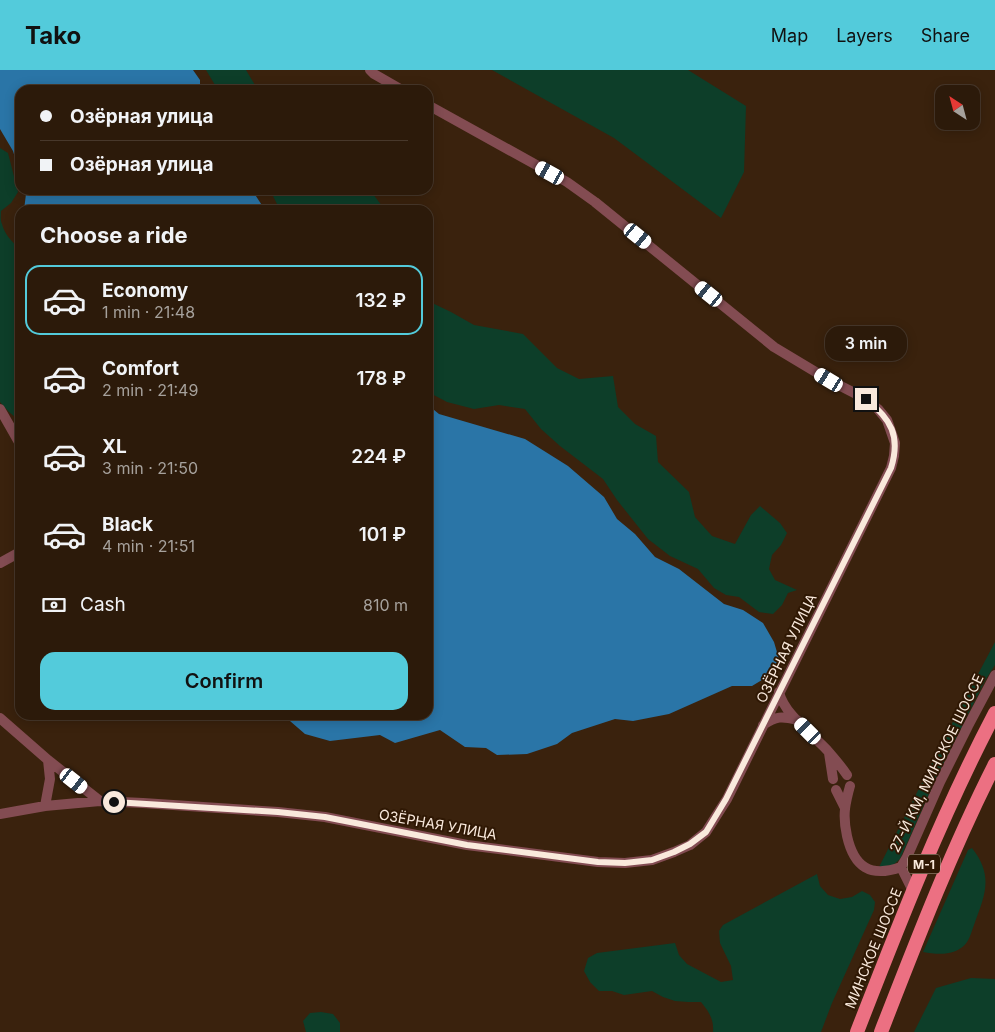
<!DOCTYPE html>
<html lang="en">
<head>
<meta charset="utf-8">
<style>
  body { margin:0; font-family:Inter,sans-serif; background:#342313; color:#f1f3f6; height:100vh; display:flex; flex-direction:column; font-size:19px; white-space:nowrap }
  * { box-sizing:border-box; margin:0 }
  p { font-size:16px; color:#a6a19c }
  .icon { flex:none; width:28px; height:28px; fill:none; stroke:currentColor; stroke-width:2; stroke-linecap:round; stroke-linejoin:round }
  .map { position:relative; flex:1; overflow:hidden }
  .details { position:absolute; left:15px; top:135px; width:418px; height:515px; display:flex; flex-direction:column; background:#2c1a0a; border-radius:15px; box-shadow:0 2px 12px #0003,0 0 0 1px #48382b }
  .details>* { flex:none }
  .banner { position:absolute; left:15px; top:15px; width:418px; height:110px; border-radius:15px; box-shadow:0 2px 12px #0003,0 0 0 1px #48382b; display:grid; align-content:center; height:110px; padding:0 25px; background:#2c1a0a }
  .needle { width:32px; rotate:324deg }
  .controls { position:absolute; left:935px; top:15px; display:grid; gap:10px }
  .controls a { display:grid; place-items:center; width:45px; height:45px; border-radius:10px; background:#2c1a0a; box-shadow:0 2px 12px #0003,0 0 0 1px #48382b; font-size:25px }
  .end { position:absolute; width:22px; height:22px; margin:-11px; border:6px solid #f9e9dc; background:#111; box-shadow:0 0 0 2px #111 }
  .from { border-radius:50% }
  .bubble { position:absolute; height:35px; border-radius:15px; background:#2c1a0a; box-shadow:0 2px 12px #0003,0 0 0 1px #48382b; font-size:16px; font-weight:600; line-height:35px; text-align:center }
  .car { position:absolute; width:15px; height:30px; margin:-15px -8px; border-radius:6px; box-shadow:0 0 4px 1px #0007; background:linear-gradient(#fff 24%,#345 0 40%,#fff 0 76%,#345 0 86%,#fff 0) }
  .banner b { display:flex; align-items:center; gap:18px; height:48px; font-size:19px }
  .banner b+b { border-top:1px solid #48382b }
  .banner i { width:12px; height:12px; background:#f1f3f6 }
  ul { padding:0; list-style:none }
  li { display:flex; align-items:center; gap:15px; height:70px; margin:0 10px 8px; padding:0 15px; border:2px solid transparent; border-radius:15px }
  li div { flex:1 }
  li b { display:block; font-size:19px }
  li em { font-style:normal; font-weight:600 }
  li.active { border-color:#53cbdb }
  li>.icon { width:45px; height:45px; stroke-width:1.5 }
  h2 { padding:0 25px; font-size:22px; line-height:60px }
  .pay { display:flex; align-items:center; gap:12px; height:55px; padding:0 25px; font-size:19px }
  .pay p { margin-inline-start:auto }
  .action { display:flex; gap:10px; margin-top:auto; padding:10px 25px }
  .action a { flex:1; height:58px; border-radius:15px; background:#53cbdb; color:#111; font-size:20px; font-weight:600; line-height:58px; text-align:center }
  header { display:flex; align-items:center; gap:30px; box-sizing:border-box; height:70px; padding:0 25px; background:#53cbdb; color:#111 }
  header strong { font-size:24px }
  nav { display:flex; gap:28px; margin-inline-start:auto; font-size:18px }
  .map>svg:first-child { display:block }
  .green { fill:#0d3e29 }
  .water { fill:#2a75a7 }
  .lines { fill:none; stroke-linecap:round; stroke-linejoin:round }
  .minor { stroke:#834c52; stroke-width:10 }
  .trunk { stroke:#ec7082; stroke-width:14 }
  .route { stroke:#f9e9dc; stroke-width:6 }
  .labels { text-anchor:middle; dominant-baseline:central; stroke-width:4; stroke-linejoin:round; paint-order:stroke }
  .shield { fill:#2f1804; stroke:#bcaa9b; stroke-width:1 }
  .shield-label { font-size:12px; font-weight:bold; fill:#f9e9dc }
  .street-label { font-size:14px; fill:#f9e9dc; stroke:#2f1804 }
</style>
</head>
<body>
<header>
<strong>Tako</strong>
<nav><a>Map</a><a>Layers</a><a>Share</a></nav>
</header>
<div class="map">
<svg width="995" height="962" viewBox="0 0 995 962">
  <rect width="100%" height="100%" fill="#3a220d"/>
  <path class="green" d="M206,0H246L258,20H218Z
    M492,0H688L746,36L744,102L721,148L614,68Z
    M0,78L8,83L18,122L11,133L1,141C1,145 0,150 2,154C4,163 12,173 20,178V351L9,342L0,332Z
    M270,120H370L385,140H280Z
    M428,231L451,242L474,255L523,264L557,298L579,309L613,306L618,337L635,354L656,366L658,392L689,422L695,447L712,466L735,474L751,445L760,436L780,453L787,463L781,475L772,485L769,499L775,510L797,520L788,523L782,535L773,544L759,542L739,527L726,525L714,518L698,499L670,486L648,469L617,430L603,409L560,376L541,359L525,339L499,335L474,339L447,332L428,322Z
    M995,572V595L986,609L936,708L900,789L893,795L879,797L958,642Z
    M972,778C994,806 985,825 974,855C971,863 969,873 961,878C950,886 935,884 923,882L968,780Z
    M817,804L820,816L828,825L840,829L852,827L862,821L870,825L875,832L874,840L832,933L821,962H713C714,949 709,942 701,932H688L675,931L663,927L652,921L624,925L612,921H599L590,912L584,901L588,888L597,883L675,873L679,885L687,894L721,912L733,910L731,896L720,873L719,861L723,855Z
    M971,908L995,909V962H914L936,918Z
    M321,942L333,944L340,953V962H306L303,951L310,943Z"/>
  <path class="water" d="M0,0H193L200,10V20H20V104L13,81L0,59Z
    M25,120H252L265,140H24L26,124Z
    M428,335L439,344L525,369L568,396L604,427L617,449L635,464L655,487L679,499L724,534L743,540L763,553L774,572L779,589L770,605L752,616H732L669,644L633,651L615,649L572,663L557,674L527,684L497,685L486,678L465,677L440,660L395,673L380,665L330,671L305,664L290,651L286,645H428Z"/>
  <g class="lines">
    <path class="minor" d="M370,0L374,4L402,20
      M0,339L20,374
      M0,493L20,482
      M779,622C784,644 812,664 827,680C834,688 841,696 847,705
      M0,648L48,690L100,731
      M763,655C776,646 782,646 797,650
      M829,683L833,709
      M850,716C848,723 846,731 845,739C844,748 845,757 847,766C854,797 870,808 901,797
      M836,720L845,738
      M45,736L50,709L48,690
      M0,744L45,736L100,731L143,733L278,742L325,747L467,775L598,792L625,793L652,790L674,782L690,775L706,762L727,729L891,398L894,386L895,373L887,350L878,339L866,329L829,310L774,277L595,132L567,112L428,35
      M913,821L901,797L907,787L940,712L968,656L995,605"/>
    <path class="trunk" d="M857,962C899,854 941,746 995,643
      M881,962C916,872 951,781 995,694"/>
  </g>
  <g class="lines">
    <path class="route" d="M114,732L278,742L325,747L467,775L598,792L625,793L652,790L674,782L690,774L706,762L726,729L891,398C901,366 891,349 866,329"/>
  </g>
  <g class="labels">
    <rect class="shield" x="908" y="784.5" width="32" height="19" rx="4"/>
    <g class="shield-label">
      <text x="924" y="794">М-1</text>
    </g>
    <g class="street-label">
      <text transform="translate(786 578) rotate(-64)">ОЗЁРНАЯ УЛИЦА</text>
      <text transform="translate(936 693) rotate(-64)">27-Й КМ, МИНСКОЕ ШОССЕ</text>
      <text transform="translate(438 754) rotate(10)">ОЗЁРНАЯ УЛИЦА</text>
      <text transform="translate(873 878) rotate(-68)">МИНСКОЕ ШОССЕ</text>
    </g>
  </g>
</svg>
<div class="controls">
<a><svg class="needle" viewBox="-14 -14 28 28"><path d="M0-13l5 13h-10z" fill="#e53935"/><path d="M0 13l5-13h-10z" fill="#a6a19c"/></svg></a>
</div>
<i class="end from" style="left:114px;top:732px"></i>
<i class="end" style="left:866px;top:329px"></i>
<div class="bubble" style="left:825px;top:256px;width:82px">3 min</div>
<i class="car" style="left:550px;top:103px;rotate:299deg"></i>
<i class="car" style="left:638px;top:166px;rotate:129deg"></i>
<i class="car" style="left:709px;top:224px;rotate:309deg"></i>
<i class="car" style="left:829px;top:310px;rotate:301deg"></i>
<i class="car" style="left:808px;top:661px;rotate:315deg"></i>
<i class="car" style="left:74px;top:711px;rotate:128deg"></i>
<div class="banner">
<b><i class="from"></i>Озёрная улица</b>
<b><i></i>Озёрная улица</b>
</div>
<section class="details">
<h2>Choose a ride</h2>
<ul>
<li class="active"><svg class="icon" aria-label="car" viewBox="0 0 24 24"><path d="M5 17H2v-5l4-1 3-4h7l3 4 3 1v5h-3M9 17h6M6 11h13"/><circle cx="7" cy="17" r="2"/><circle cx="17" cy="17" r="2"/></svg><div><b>Economy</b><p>1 min · 21:48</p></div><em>132 ₽</em></li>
<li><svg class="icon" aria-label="car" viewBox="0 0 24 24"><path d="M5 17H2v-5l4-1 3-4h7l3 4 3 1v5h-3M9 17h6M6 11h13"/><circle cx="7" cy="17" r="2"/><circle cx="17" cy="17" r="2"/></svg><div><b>Comfort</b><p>2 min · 21:49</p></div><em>178 ₽</em></li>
<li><svg class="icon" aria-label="car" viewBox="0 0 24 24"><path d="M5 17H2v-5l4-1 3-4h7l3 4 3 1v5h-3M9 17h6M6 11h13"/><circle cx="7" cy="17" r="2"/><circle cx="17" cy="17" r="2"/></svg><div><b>XL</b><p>3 min · 21:50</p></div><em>224 ₽</em></li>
<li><svg class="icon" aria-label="car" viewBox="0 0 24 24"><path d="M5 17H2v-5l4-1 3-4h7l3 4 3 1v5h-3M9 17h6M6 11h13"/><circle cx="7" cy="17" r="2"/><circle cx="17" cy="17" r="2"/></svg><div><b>Black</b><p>4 min · 21:51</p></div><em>101 ₽</em></li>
</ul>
<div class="pay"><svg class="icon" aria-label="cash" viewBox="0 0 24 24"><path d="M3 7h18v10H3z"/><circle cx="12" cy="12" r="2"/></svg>Cash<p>810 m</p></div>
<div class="action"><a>Confirm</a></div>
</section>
</div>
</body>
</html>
